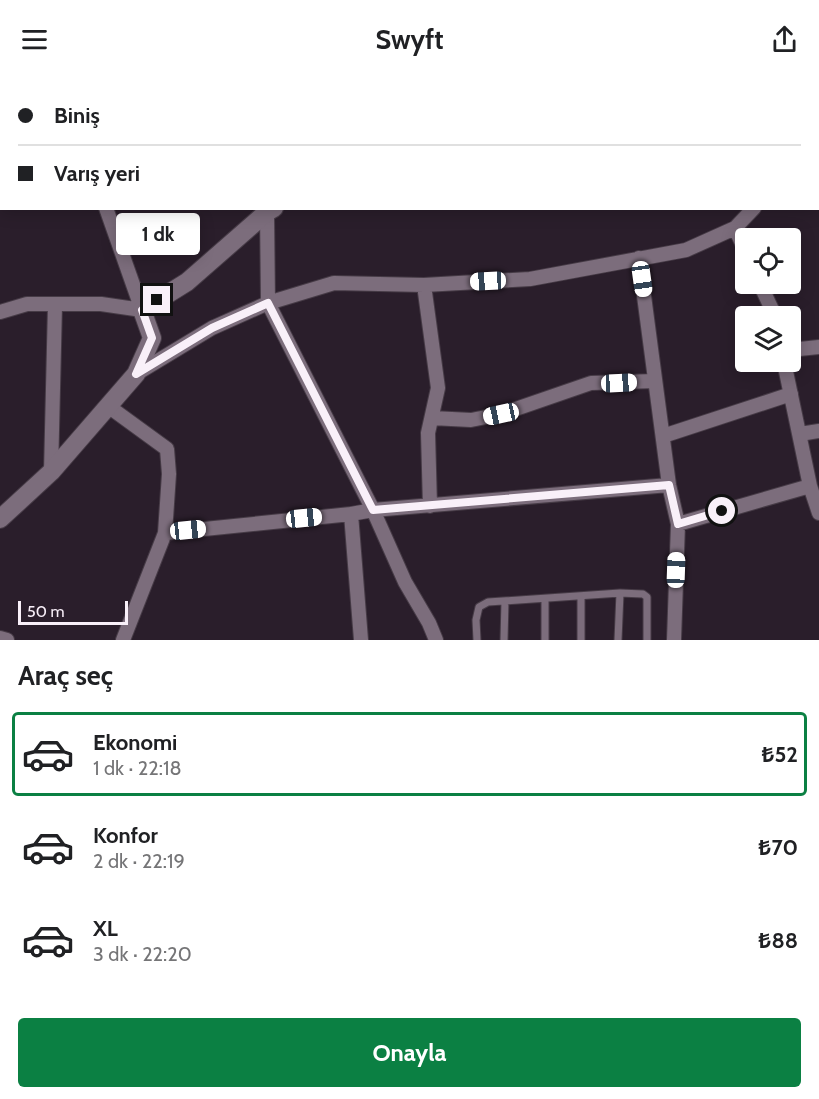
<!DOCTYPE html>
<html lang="tr">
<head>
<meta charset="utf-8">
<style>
  body { margin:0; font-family:Cabin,sans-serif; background:#f6f6f6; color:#202124; height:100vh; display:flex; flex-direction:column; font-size:22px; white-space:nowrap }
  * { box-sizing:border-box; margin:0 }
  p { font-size:20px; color:#757577 }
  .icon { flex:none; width:33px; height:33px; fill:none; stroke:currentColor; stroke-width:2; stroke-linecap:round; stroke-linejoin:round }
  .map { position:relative; height:562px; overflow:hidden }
  .sheet { display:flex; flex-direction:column; background:#fff; flex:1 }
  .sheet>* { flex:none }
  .top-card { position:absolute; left:0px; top:0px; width:819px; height:132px; box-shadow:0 3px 15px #0003; display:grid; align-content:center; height:132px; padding:0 18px; background:#fff }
  .fabs { position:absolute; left:735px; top:150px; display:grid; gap:12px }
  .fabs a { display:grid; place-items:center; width:66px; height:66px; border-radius:6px; background:#fff; box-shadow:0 3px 15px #0003; font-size:30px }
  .scale { position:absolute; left:18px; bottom:15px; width:110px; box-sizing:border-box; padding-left:6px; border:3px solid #f9f0f9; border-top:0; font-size:16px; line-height:21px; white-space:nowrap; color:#f9f0f9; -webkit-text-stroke:4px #2a1e2b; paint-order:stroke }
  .end { position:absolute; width:27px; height:27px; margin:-14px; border:8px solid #f9f0f9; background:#111; box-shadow:0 0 0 3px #111 }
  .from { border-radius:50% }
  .bubble { position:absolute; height:42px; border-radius:6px; background:#fff; box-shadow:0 3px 15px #0003; font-size:20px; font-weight:800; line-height:42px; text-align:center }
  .car { position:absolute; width:18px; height:36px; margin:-18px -9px; border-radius:8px; box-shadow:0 0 4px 2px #0007; background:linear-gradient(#fff 24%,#345 0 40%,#fff 0 76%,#345 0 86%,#fff 0) }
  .top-card b { display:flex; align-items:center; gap:21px; height:57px; font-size:22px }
  .top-card b+b { border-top:2px solid #e0e0e0 }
  .top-card i { width:15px; height:15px; background:#202124 }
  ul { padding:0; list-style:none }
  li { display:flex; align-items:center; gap:18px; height:84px; margin:0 12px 9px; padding:0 6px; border:3px solid transparent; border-radius:6px }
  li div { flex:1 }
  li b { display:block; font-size:22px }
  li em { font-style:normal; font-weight:800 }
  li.current { border-color:#0b8043 }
  li>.icon { width:54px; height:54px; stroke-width:1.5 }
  h2 { padding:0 18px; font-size:27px; line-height:72px }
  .action { display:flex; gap:12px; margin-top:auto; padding:12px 18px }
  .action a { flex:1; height:69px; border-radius:6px; background:#0b8043; color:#fff; font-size:24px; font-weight:800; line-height:69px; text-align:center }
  header { display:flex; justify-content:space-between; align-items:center; height:78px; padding:0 18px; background:#fff; font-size:27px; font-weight:800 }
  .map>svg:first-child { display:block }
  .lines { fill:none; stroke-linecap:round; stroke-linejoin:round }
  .service-casing { stroke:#463b46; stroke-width:9 }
  .minor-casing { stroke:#463b46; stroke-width:16 }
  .tertiary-casing { stroke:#463b46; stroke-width:20 }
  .service { stroke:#7c6d7c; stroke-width:7 }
  .minor { stroke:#7c6d7c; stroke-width:14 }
  .tertiary { stroke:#7c6d7c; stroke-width:18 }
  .route { stroke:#f9f0f9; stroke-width:8 }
</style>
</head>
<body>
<header><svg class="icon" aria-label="menu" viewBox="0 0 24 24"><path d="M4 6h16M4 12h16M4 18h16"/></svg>Swyft<svg class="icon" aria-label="share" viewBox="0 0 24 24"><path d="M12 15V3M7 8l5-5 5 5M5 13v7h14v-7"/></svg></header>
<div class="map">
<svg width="819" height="562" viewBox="0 0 819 562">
  <rect width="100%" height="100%" fill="#2a1e2b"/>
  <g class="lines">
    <defs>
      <path id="service" d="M287,2L289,0
        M581,518V562
        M545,521V562
        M477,562L476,542L479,529L488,524L620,515L643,516L647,519V562
        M504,562L505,523
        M618,562L620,515"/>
      <path id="minor" d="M810,0L812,2
        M118,2L121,0
        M818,10L819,12
        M0,20H2
        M818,69L819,68
        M267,134L268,225L373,432L351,436L361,562
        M735,150L746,174
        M639,180L669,407L678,446L674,562
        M760,206L775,238
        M424,207L438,310L428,355L430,428
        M0,234L27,226H101L142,232L106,130
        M790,272L819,269
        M784,284L810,408L819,435
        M136,296L212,250L268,225L334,205L424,207L530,201L686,172L735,150L754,130
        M108,328L167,371L169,396L165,455L123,562
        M432,340L471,342L501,336L591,305L655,303
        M800,356L819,353
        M663,358L791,316
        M51,394L55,227
        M678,446L810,408
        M165,455L351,436
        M0,560L7,562
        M436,562L429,545L405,504L373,432L669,407"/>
      <path id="tertiary" d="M503,2L505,0
        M0,441L51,394L136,296L152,260L142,232L187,204L267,134L274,130"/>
    </defs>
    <use href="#service" class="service-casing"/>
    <use href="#minor" class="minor-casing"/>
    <use href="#tertiary" class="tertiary-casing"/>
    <use href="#service" class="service"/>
    <use href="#minor" class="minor"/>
    <use href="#tertiary" class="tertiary"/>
  </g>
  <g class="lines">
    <path class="route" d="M157,222L142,232L152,260L136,296L212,250L268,225L373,432L669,407L678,446L722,433"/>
  </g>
</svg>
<div class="fabs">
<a><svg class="icon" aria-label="locate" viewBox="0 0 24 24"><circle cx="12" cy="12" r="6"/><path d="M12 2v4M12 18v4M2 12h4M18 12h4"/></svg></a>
<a><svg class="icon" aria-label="layers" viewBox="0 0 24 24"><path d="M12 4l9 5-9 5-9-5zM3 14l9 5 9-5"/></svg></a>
</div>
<div class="scale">50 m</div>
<i class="end from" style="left:722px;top:433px"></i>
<i class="end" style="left:157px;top:222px"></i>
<div class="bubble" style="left:116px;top:135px;width:84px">1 dk</div>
<i class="car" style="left:642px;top:201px;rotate:172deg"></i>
<i class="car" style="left:488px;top:203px;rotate:267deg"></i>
<i class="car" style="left:619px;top:305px;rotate:87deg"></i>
<i class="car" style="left:501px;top:336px;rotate:258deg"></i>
<i class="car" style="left:304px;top:440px;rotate:84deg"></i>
<i class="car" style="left:188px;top:452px;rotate:84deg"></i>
<i class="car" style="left:676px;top:492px;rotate:2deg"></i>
<div class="top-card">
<b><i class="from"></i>Biniş</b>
<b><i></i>Varış yeri</b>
</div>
</div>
<section class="sheet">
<h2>Araç seç</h2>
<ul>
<li class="current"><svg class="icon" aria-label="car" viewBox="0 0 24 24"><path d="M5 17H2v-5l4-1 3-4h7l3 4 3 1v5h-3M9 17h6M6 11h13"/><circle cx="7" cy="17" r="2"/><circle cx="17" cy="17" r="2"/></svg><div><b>Ekonomi</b><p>1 dk · 22:18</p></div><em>₺52</em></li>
<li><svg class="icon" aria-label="car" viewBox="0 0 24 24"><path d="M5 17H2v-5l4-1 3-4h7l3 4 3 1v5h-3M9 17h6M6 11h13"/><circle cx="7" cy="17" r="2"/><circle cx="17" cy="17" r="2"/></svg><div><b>Konfor</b><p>2 dk · 22:19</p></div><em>₺70</em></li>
<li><svg class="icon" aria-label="car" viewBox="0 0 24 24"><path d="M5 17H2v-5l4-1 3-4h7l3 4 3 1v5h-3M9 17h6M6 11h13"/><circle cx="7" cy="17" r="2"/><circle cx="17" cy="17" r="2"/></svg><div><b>XL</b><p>3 dk · 22:20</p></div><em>₺88</em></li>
</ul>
<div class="action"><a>Onayla</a></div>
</section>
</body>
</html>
